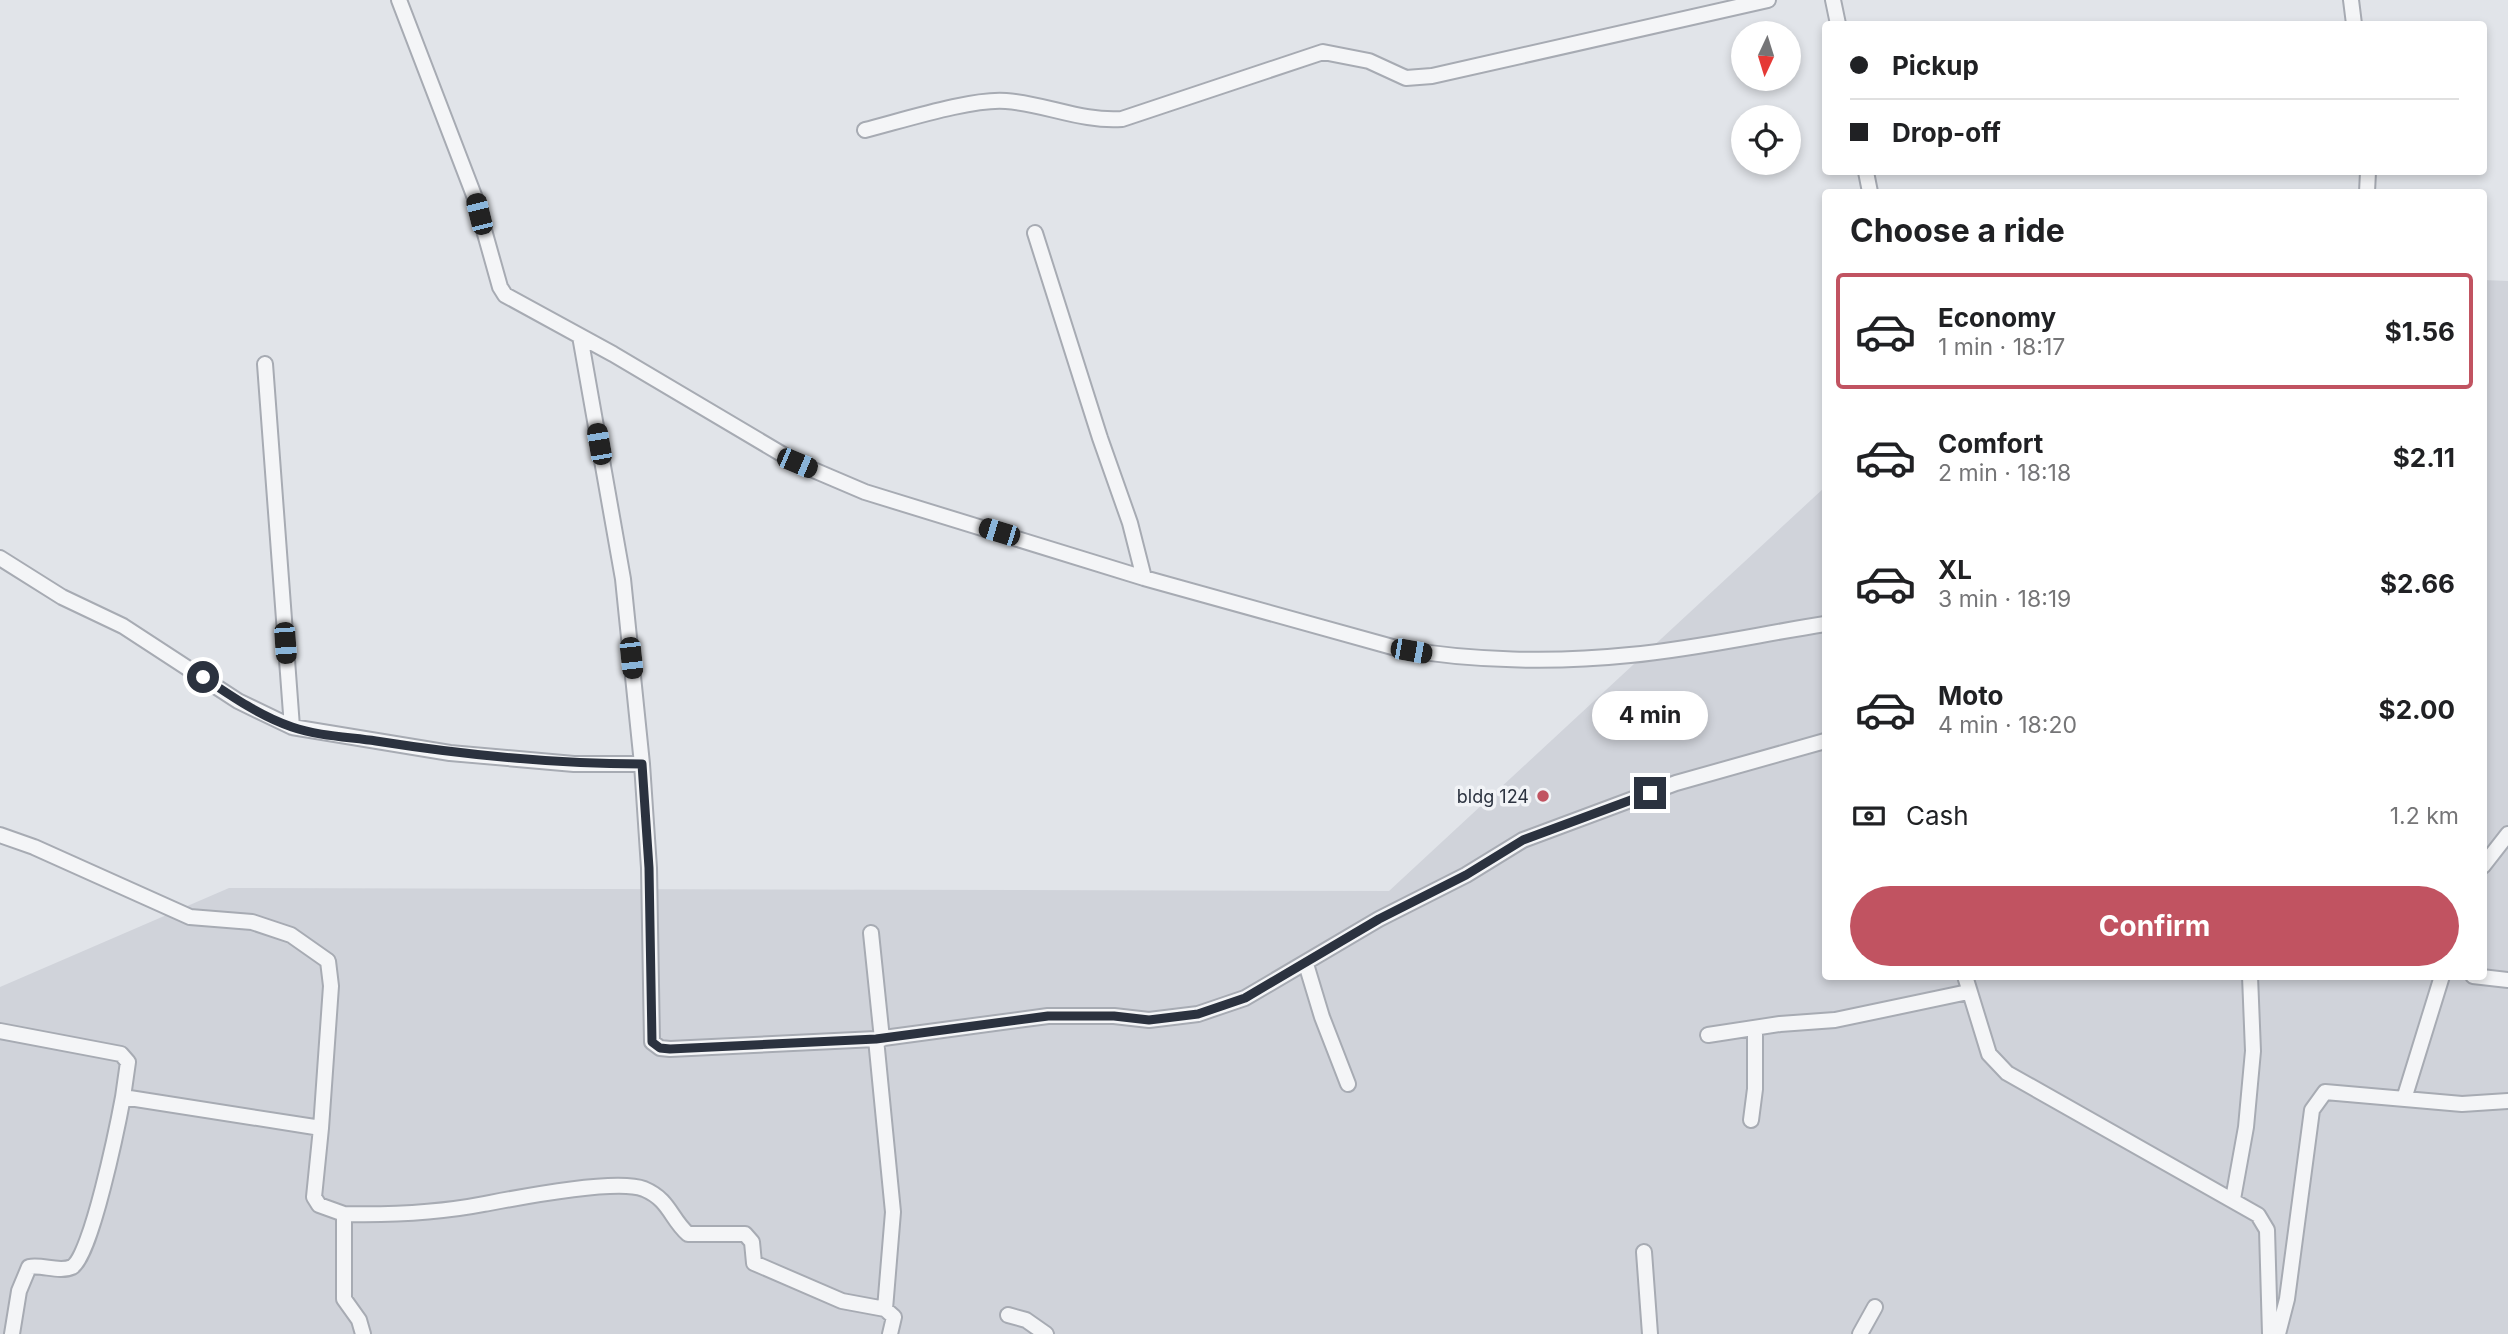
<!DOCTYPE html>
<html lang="en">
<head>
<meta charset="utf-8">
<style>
  body { margin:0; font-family:Inter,sans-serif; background:#f6f6f6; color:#202124; height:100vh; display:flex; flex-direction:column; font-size:26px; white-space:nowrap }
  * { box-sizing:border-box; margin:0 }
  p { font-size:23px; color:#757577 }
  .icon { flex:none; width:38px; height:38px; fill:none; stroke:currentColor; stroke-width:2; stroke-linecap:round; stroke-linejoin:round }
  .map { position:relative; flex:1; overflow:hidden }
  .panel { position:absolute; left:1822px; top:189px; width:665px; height:791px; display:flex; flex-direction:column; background:#fff; border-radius:7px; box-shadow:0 4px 10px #0003 }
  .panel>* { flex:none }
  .hud { position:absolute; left:1822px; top:21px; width:665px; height:154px; border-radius:7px; box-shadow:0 4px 10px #0003; display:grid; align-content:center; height:154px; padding:0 28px; background:#fff }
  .needle { width:46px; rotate:184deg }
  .tools { position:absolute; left:1731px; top:21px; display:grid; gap:14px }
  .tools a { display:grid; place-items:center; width:70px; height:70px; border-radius:50%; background:#fff; box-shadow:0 4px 10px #0003; font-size:35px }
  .end { position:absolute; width:32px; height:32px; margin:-16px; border:9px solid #2b323f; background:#fff; box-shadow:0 0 0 4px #fff }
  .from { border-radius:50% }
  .bubble { position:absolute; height:49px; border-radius:24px; background:#fff; box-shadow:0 4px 10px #0003; font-size:23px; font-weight:700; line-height:49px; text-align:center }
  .car { position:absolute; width:21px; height:42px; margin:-21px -10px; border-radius:9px; box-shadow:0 0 5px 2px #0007; background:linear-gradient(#222 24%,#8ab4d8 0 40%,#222 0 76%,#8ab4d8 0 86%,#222 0) }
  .hud b { display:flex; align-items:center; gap:24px; height:66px; font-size:26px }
  .hud b+b { border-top:2px solid #e0e0e0 }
  .hud i { width:18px; height:18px; background:#202124 }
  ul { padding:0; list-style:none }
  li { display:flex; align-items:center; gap:21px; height:116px; margin:0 14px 10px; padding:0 14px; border:4px solid transparent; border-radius:7px }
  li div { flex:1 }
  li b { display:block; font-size:26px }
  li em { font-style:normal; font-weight:700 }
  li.selected { border-color:#c15361 }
  li>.icon { width:63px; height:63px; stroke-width:1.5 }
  h2 { padding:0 28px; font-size:32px; line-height:84px }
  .pay { display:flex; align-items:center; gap:18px; height:77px; padding:0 28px; font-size:26px }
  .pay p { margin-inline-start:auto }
  .button { display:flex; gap:14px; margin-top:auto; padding:14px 28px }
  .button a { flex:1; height:80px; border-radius:42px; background:#c15361; color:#fff; font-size:28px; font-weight:700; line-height:80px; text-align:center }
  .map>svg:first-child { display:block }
  .built { fill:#d0d3da }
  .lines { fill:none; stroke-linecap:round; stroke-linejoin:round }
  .minor-casing { stroke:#a7abb3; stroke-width:18 }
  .minor { stroke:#f4f5f7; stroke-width:14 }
  .route { stroke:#2b323f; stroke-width:9 }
  .poi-dot { fill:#c15361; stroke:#f1f3f6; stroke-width:2.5 }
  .labels { text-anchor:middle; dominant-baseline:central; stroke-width:7; stroke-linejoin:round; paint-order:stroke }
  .poi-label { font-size:18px; fill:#2b323f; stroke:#f1f3f6; text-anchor:end }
</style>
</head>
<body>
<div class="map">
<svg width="2508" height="1334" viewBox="0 0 2508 1334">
  <rect width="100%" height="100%" fill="#e1e4e9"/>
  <path class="built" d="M2483,280L2508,281V1334H0V987L229,888L1389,891L1825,487V976H2483Z"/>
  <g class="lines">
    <defs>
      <path id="minor" d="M399,0L475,198L500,287L505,295L613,354L797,463L865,492L1144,578L1396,648C1471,661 1554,663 1630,655C1695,649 1761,634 1825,624
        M1833,0L1838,24
        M2351,0L2354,24
        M865,130C901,121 972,98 1006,101C1046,104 1082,122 1122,119L1323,52L1369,61L1406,78L1432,76L1768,0
        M1866,172L1870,192
        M2367,192L2368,172
        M1035,233L1100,438L1130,523L1144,578
        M580,336L623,579L642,764L649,868L652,1042L660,1048L670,1049L876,1039L893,1212L885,1309
        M265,364L292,727
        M0,558L62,597L123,626L238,701L292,727L450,753L574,764H642
        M0,835L34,847L190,917L252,922L291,935L328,961L331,986L321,1128
        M2483,866L2508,834
        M871,933L882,1039
        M1306,964L1322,1017L1348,1084
        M1965,976L1989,1054L2007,1073L2258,1215L2267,1230L2270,1334
        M2473,976L2508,980
        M0,1031L121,1054L128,1062L123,1097L321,1128L314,1197L319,1205L344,1214V1299L359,1320L363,1334
        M1708,1035L1780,1024L1835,1020L1968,992
        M876,1039L1048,1016H1114L1149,1020L1198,1014L1245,998L1379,919L1466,875L1523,840L1676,783L1825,741
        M2404,1099L2442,976
        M1751,1120L1755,1089V1028
        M2233,1199L2246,1127L2253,1051L2250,976
        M344,1214C391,1215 438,1213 484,1204C516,1198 616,1178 644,1189C670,1200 670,1218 688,1234H745L752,1242L754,1263L842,1301L885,1309L894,1317L890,1334
        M1644,1252L1650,1334
        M1008,1315L1026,1320L1046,1334
        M12,1334L19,1291L29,1267C42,1264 59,1273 72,1267C91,1257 118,1124 123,1097
        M1860,1334L1875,1307
        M2278,1334L2287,1299L2312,1110L2325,1092L2462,1104L2508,1101"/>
    </defs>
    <use href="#minor" class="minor-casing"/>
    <use href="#minor" class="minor"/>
  </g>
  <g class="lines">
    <path class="route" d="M203,677C231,696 260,716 292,727C318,736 349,737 376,741C465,755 553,764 642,764L649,868L652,1042L660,1048L670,1049L876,1039L1048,1016H1114L1149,1020L1198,1014L1245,998L1379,919L1466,875L1523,840L1650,793"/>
  </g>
  <circle class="poi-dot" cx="1543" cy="796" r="7"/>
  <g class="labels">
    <g class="poi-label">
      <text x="1529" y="796">bldg 124</text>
    </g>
  </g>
</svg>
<div class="tools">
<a><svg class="needle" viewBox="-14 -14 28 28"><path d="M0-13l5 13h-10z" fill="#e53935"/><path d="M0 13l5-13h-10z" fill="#757577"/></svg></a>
<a><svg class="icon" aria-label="locate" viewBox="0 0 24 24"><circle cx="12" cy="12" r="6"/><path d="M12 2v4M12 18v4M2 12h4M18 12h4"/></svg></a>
</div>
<i class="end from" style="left:203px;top:677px"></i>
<i class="end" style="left:1650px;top:793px"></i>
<div class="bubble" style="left:1592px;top:691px;width:116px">4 min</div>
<i class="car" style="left:479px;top:214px;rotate:346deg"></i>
<i class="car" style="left:599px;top:444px;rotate:350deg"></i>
<i class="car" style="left:797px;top:463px;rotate:113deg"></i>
<i class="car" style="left:999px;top:532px;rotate:287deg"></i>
<i class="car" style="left:285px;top:643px;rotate:176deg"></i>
<i class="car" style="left:1411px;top:651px;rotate:100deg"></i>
<i class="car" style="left:631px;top:658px;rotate:174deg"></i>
<div class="hud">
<b><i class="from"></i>Pickup</b>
<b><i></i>Drop-off</b>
</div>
<section class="panel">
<h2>Choose a ride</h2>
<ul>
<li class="selected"><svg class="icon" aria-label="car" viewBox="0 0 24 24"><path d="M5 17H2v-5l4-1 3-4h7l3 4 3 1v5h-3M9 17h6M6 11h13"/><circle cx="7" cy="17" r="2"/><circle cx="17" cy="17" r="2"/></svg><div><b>Economy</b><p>1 min · 18:17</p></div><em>$1.56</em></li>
<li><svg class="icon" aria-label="car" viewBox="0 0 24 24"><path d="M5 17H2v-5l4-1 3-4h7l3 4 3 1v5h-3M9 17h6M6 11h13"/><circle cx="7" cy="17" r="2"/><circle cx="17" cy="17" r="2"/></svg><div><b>Comfort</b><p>2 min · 18:18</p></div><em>$2.11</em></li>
<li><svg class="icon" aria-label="car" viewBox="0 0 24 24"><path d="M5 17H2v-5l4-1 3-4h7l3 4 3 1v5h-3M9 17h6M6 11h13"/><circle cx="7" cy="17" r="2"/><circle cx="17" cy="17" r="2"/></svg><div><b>XL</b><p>3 min · 18:19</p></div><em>$2.66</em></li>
<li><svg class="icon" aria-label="car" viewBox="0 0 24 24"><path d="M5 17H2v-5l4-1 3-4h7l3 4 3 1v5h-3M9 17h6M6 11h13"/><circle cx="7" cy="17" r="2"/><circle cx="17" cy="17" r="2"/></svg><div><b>Moto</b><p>4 min · 18:20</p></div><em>$2.00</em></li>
</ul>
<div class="pay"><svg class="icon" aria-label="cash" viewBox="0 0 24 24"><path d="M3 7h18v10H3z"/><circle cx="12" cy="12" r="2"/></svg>Cash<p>1.2 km</p></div>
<div class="button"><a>Confirm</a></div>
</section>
</div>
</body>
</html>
